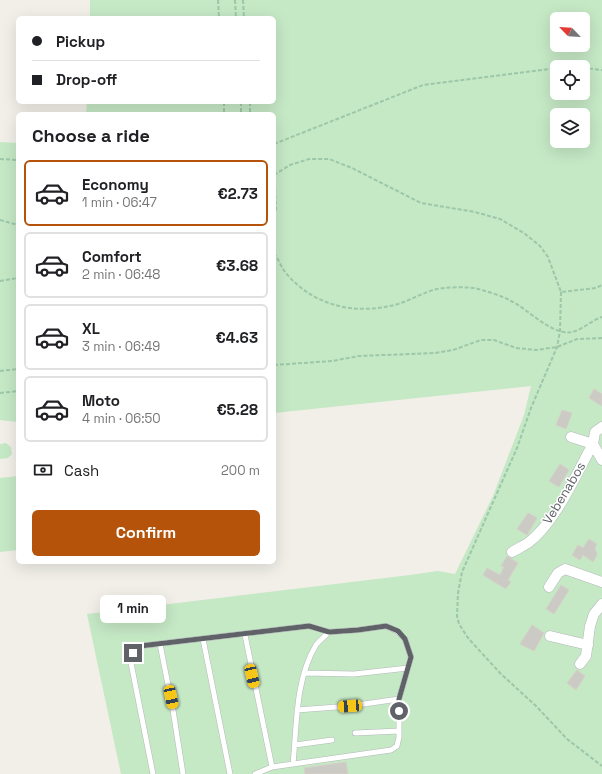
<!DOCTYPE html>
<html lang="en">
<head>
<meta charset="utf-8">
<style>
  body { margin:0; font-family:"Space Grotesk",sans-serif; background:#f6f6f6; color:#202124; height:100vh; display:flex; flex-direction:column; font-size:15px; white-space:nowrap }
  * { box-sizing:border-box; margin:0 }
  p { font-size:13px; color:#757577 }
  .icon { flex:none; width:22px; height:22px; fill:none; stroke:currentColor; stroke-width:2; stroke-linecap:round; stroke-linejoin:round }
  .map { position:relative; flex:1; overflow:hidden }
  .details { position:absolute; left:16px; top:112px; width:260px; height:452px; display:flex; flex-direction:column; background:#fff; border-radius:6px; box-shadow:0 4px 16px #0002 }
  .details>* { flex:none }
  .hud { position:absolute; left:16px; top:16px; width:260px; height:88px; border-radius:6px; box-shadow:0 4px 16px #0002; display:grid; align-content:center; height:88px; padding:0 16px; background:#fff }
  .needle { width:26px; rotate:295deg }
  .controls { position:absolute; left:550px; top:12px; display:grid; gap:8px }
  .controls a { display:grid; place-items:center; width:40px; height:40px; border-radius:6px; background:#fff; box-shadow:0 4px 16px #0002; font-size:20px }
  .end { position:absolute; width:18px; height:18px; margin:-9px; border:5px solid #5f6368; background:#fff; box-shadow:0 0 0 2px #fff }
  .from { border-radius:50% }
  .bubble { position:absolute; height:28px; border-radius:6px; background:#fff; box-shadow:0 4px 16px #0002; font-size:13px; font-weight:600; line-height:28px; text-align:center }
  .car { position:absolute; width:12px; height:24px; margin:-12px -6px; border-radius:5px; box-shadow:0 0 3px 1px #0007; background:linear-gradient(#f5c518 24%,#345 0 40%,#f5c518 0 76%,#345 0 86%,#f5c518 0) }
  .hud b { display:flex; align-items:center; gap:14px; height:38px; font-size:15px }
  .hud b+b { border-top:1px solid #e0e0e0 }
  .hud i { width:10px; height:10px; background:#202124 }
  ul { padding:0; list-style:none }
  li { display:flex; align-items:center; gap:12px; height:66px; margin:0 8px 6px; padding:0 8px; border:2px solid #e0e0e0; border-radius:6px }
  li div { flex:1 }
  li b { display:block; font-size:15px }
  li em { font-style:normal; font-weight:600 }
  li.selected { border-color:#b45309 }
  li>.icon { width:36px; height:36px; stroke-width:1.5 }
  h2 { padding:0 16px; font-size:18px; line-height:48px }
  .pay { display:flex; align-items:center; gap:10px; height:44px; padding:0 16px; font-size:15px }
  .pay p { margin-inline-start:auto }
  .action { display:flex; gap:8px; margin-top:auto; padding:8px 16px }
  .action a { flex:1; height:46px; border-radius:6px; background:#b45309; color:#fff; font-size:16px; font-weight:600; line-height:46px; text-align:center }
  .map>svg:first-child { display:block }
  .green { fill:#c5e8c5; fill-rule:evenodd }
  .building { fill:#cccac5; stroke:#d6d1c6 }
  .lines { fill:none; stroke-linecap:round; stroke-linejoin:round }
  .lane-casing { stroke:#b5b8bc; stroke-width:6 }
  .street-casing { stroke:#b5b8bc; stroke-width:11 }
  .path { stroke:#9cc7a9; stroke-width:2; stroke-dasharray:4 2; stroke-linecap:butt }
  .lane { stroke:#fff; stroke-width:5 }
  .street { stroke:#fff; stroke-width:10 }
  .route { stroke:#5f6368; stroke-width:5 }
  .labels { text-anchor:middle; dominant-baseline:central; stroke-width:3; stroke-linejoin:round; paint-order:stroke }
  .street-label { font-size:13px; fill:#5f6368; stroke:#fff }
</style>
</head>
<body>
<div class="map">
<svg width="602" height="774" viewBox="0 0 602 774">
  <rect width="100%" height="100%" fill="#f1efe8"/>
  <path class="green" d="M90,0H602V774H121L87,614L410,575L438,571L455,574L493,496L524,415L531,386L274,413V114H86L87,102H274V18H90ZM557,19H583V45H557ZM557,67H583V93H557ZM557,115H583V141H557Z
    M0,142L18,143V422L0,420Z
    M6,443L11,447L12,454L8,458L0,459V444Z
    M18,476V550L0,552V478Z"/>
  <path class="building" d="M594,389L602,394V406L589,398Z
    M562,410L572,413L566,429L556,425Z
    M560,464L569,470L559,487L549,481Z
    M528,513L537,518L527,535L517,529Z
    M589,539L597,544L595,548L597,555L593,562L583,555L580,560L572,555L578,545L583,548Z
    M507,556L518,563L508,580L511,582L506,589L483,575L487,568L500,575L504,567L501,566Z
    M561,585L569,590L554,614L546,609Z
    M532,625L544,633L534,651L520,644Z
    M577,670L585,676L576,690L567,683Z
    M346,762L348,774H305L304,768Z"/>
  <g class="lines">
    <defs>
      <path id="lane" d="M245,635L272,767
        M203,639L230,774
        M160,644L173,710L183,774
        M304,673L354,674L408,668
        M297,710L350,706L399,699
        M355,733L399,731
        M295,745L332,740
        M293,764C297,725 295,680 316,645C319,641 325,636 329,632
        M153,774L131,663L133,653L140,646L309,626L329,632L358,630L386,626L397,631L405,639L411,657L399,699V737L397,746L391,750L272,767L255,774"/>
      <path id="street" d="M571,437L593,444L602,460
        M512,552C517,549 523,546 528,543C556,522 576,474 593,444L595,432L602,427
        M549,587L558,573L565,569L602,582
        M550,636L588,645
        M580,664L586,656L590,626L594,614L602,604"/>
    </defs>
    <use href="#lane" class="lane-casing"/>
    <use href="#street" class="street-casing"/>
    <path class="path" d="M218,0L219,18
      M235,0L236,18
      M243,0L244,18
      M561,67H572
      M583,68L602,70
      M224,102V114
      M241,102V114
      M250,102V114
      M274,144L423,85L557,68
      M0,159L18,160
      M274,175L290,165L309,159H329L352,168L421,203L475,212L500,219L524,233L540,246L548,257L561,292L596,288L602,285
      M274,183L275,185L276,209L274,215
      M0,220L18,225
      M274,253C278,259 281,266 285,272C313,306 355,316 398,304C411,300 424,292 437,289C446,287 466,287 474,288C483,290 503,296 511,301C528,309 552,336 572,332C582,330 592,320 602,317
      M0,281L18,278
      M561,292L560,331L557,347L531,408L517,448L462,572L458,593L457,616L459,624L468,638L500,673L536,706L567,739L602,766
      M274,365L332,361L359,356L435,353L453,350L481,340H494L516,348L536,350L557,347L577,339L602,338
      M0,371L18,369
      M0,393L18,391"/>
    <use href="#lane" class="lane"/>
    <use href="#street" class="street"/>
  </g>
  <g class="lines">
    <path class="route" d="M133,653L140,646L309,626L329,632L358,630L386,626L398,631L405,639L411,657L399,699V711"/>
  </g>
  <g class="labels">
    <g class="street-label">
      <text transform="translate(564 493) rotate(-59)">Vebenabos</text>
    </g>
  </g>
</svg>
<div class="controls">
<a><svg class="needle" viewBox="-14 -14 28 28"><path d="M0-13l5 13h-10z" fill="#e53935"/><path d="M0 13l5-13h-10z" fill="#757577"/></svg></a>
<a><svg class="icon" aria-label="locate" viewBox="0 0 24 24"><circle cx="12" cy="12" r="6"/><path d="M12 2v4M12 18v4M2 12h4M18 12h4"/></svg></a>
<a><svg class="icon" aria-label="layers" viewBox="0 0 24 24"><path d="M12 4l9 5-9 5-9-5zM3 14l9 5 9-5"/></svg></a>
</div>
<i class="end from" style="left:399px;top:711px"></i>
<i class="end" style="left:133px;top:653px"></i>
<div class="bubble" style="left:100px;top:595px;width:66px">1 min</div>
<i class="car" style="left:252px;top:676px;rotate:167deg"></i>
<i class="car" style="left:171px;top:697px;rotate:168deg"></i>
<i class="car" style="left:350px;top:706px;rotate:266deg"></i>
<div class="hud">
<b><i class="from"></i>Pickup</b>
<b><i></i>Drop-off</b>
</div>
<section class="details">
<h2>Choose a ride</h2>
<ul>
<li class="selected"><svg class="icon" aria-label="car" viewBox="0 0 24 24"><path d="M5 17H2v-5l4-1 3-4h7l3 4 3 1v5h-3M9 17h6M6 11h13"/><circle cx="7" cy="17" r="2"/><circle cx="17" cy="17" r="2"/></svg><div><b>Economy</b><p>1 min · 06:47</p></div><em>€2.73</em></li>
<li><svg class="icon" aria-label="car" viewBox="0 0 24 24"><path d="M5 17H2v-5l4-1 3-4h7l3 4 3 1v5h-3M9 17h6M6 11h13"/><circle cx="7" cy="17" r="2"/><circle cx="17" cy="17" r="2"/></svg><div><b>Comfort</b><p>2 min · 06:48</p></div><em>€3.68</em></li>
<li><svg class="icon" aria-label="car" viewBox="0 0 24 24"><path d="M5 17H2v-5l4-1 3-4h7l3 4 3 1v5h-3M9 17h6M6 11h13"/><circle cx="7" cy="17" r="2"/><circle cx="17" cy="17" r="2"/></svg><div><b>XL</b><p>3 min · 06:49</p></div><em>€4.63</em></li>
<li><svg class="icon" aria-label="car" viewBox="0 0 24 24"><path d="M5 17H2v-5l4-1 3-4h7l3 4 3 1v5h-3M9 17h6M6 11h13"/><circle cx="7" cy="17" r="2"/><circle cx="17" cy="17" r="2"/></svg><div><b>Moto</b><p>4 min · 06:50</p></div><em>€5.28</em></li>
</ul>
<div class="pay"><svg class="icon" aria-label="cash" viewBox="0 0 24 24"><path d="M3 7h18v10H3z"/><circle cx="12" cy="12" r="2"/></svg>Cash<p>200 m</p></div>
<div class="action"><a>Confirm</a></div>
</section>
</div>
</body>
</html>
